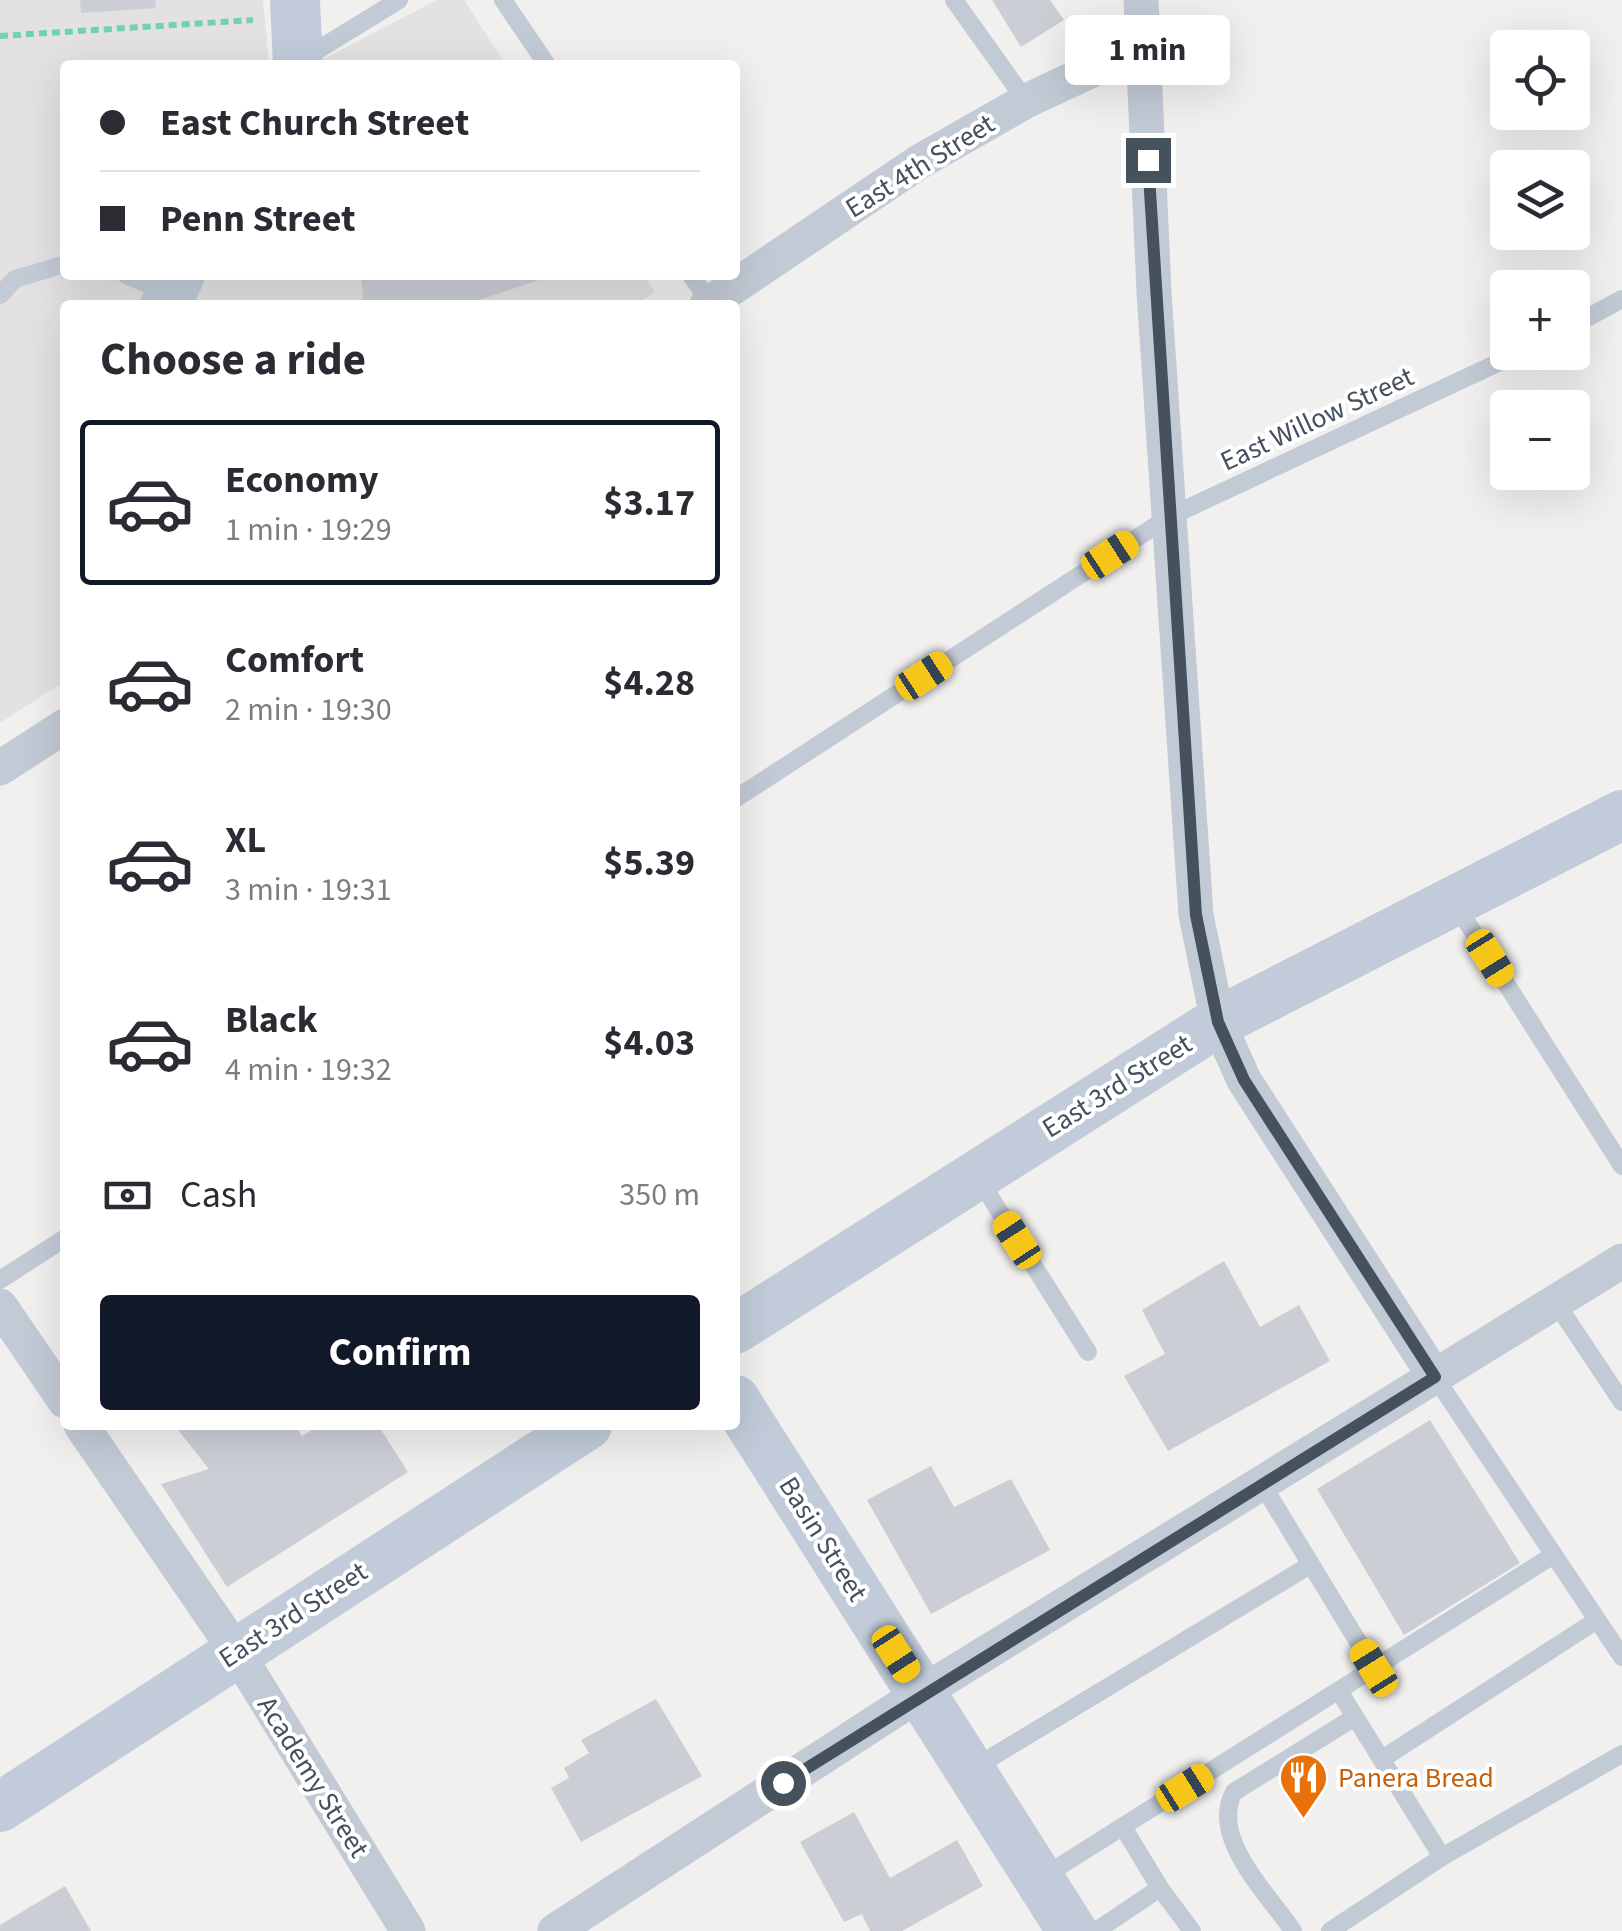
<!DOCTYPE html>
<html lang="en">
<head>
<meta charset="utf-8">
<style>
  body { margin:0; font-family:"Source Sans 3",sans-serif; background:#f7f7f7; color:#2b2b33; height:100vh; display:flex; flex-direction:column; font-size:38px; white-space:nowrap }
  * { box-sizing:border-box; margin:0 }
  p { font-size:32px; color:#7c7c81 }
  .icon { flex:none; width:55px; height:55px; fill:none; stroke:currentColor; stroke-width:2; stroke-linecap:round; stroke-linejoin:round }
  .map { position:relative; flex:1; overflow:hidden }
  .side { position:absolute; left:60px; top:300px; width:680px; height:1130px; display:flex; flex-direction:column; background:#fff; border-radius:10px; box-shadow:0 10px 40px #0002 }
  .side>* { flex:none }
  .top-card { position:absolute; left:60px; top:60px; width:680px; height:220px; border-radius:10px; box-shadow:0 10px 40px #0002; display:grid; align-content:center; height:220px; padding:0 40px; background:#fff }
  .fabs { position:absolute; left:1490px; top:30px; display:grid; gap:20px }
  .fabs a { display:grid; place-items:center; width:100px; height:100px; border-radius:10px; background:#fff; box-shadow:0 10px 40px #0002; font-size:50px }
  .end { position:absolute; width:45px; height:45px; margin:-22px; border:12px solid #46515e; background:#fff; box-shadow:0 0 0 5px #fff }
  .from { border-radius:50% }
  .bubble { position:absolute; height:70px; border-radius:10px; background:#fff; box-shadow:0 10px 40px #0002; font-size:32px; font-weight:700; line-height:70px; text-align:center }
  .car { position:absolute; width:30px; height:60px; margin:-30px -15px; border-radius:12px; box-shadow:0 0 8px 2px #0007; background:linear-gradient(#f5c518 24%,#345 0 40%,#f5c518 0 76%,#345 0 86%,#f5c518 0) }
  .top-card b { display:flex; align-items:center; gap:35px; height:95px; font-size:38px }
  .top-card b+b { border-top:2px solid #e1e1e2 }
  .top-card i { width:25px; height:25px; background:#2b2b33 }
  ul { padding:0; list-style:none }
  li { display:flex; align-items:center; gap:30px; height:165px; margin:0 20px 15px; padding:0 20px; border:5px solid transparent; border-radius:10px }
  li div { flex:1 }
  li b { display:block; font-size:38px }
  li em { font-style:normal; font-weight:700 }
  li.on { border-color:#111827 }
  li>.icon { width:90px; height:90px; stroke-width:1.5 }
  h2 { padding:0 40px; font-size:45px; line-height:120px }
  .pay { display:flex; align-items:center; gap:25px; height:110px; padding:0 40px; font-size:38px }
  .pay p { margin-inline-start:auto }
  .action { display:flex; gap:20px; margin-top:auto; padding:20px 40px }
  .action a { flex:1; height:115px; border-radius:10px; background:#111827; color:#fff; font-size:40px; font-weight:700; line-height:115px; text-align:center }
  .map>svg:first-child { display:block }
  .education { fill:#e3e1e1 }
  .building { fill:#cbced5 }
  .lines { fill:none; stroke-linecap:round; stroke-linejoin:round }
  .path { stroke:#72d2ab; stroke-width:6; stroke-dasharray:8 5; stroke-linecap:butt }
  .lane { stroke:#c2cad5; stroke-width:18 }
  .street { stroke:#c2cad5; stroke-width:35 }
  .secondary { stroke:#c1cbd9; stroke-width:50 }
  .route { stroke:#46515e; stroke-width:12 }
  .labels { text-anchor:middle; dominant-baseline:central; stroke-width:8; stroke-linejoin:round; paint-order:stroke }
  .street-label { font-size:28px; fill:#46515e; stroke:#fff }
  .food-label { font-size:28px; fill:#c56008; stroke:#fff; text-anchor:start }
</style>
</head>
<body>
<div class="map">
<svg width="1622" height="1931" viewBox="0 0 1622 1931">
  <rect width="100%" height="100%" fill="#f2f0ef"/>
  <path class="education" d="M0,0H263L269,65H65V275H644L655,292L635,305H65V681L0,723Z
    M437,0H464L506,65H312Z"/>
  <path class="building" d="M80,0H155L156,8L81,13Z
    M992,0H1050L1064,20L1021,47Z
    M361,275H550L551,276L464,305H364Z
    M1224,1261L1260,1327L1299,1305L1330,1361L1168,1451L1124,1376L1165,1354L1142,1310Z
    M1430,1420L1520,1563L1404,1635L1317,1489Z
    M174,1425H295L302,1436L320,1425H378L408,1472L227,1587L161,1484L209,1469Z
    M931,1466L954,1507L1011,1479L1050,1550L931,1614L867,1500Z
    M656,1699L702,1776L581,1842L551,1788L569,1778L564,1768L589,1753L581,1740Z
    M854,1812L890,1878L957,1840L983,1886L902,1931H870L862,1914L844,1922L800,1842Z
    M65,1886L91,1931H0V1925Z"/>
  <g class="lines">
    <path class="path" d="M0,36L253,20"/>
    <path class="lane" d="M503,0L547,65
      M954,0L1026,101
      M303,59L399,0
      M126,275L167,292
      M691,275L710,303
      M0,295L15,279L65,264
      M1572,326L1622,299
      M735,799L1169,517L1521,352
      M1456,905L1622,1166
      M977,1176L1088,1352
      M0,1280L65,1238
      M1554,1300L1622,1402
      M1435,1377L1622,1657
      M1262,1484L1374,1668L1552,1556
      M1382,1759L1597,1620
      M972,1769L1310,1565
      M1123,1827L1160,1888
      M1442,1857L1622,1754
      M1041,1878L1374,1668
      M1096,1931L1160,1888L1192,1931
      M1293,1931C1268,1893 1209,1838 1234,1792L1355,1717
      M1330,1931L1442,1857L1339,1691"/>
    <path class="street" d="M1141,0L1154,292L1196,915L1218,1022L1244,1080L1435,1377
      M707,305L919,162L1026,101L1144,46
      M0,768L65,726
      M0,1306L65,1401
      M81,1425L236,1651L408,1931
      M555,1931L921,1693L1622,1261"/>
    <path class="secondary" d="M295,0L298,65
      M165,305L180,275
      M735,1329L1218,1022L1622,815
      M735,1400L1072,1931
      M0,1807L587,1425"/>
  </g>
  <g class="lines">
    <path class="route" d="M783,1783L1435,1377L1244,1080L1218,1022L1196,915L1148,160"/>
  </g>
  <defs>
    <symbol id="restaurant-pin" viewBox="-11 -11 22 30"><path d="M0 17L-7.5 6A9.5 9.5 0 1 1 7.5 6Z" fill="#e8710a" stroke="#fff"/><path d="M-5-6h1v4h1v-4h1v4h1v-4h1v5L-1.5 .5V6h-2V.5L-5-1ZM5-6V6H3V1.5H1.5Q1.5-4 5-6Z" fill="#fff"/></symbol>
  </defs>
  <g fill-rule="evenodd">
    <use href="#restaurant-pin" x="1276" y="1750" width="55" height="75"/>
  </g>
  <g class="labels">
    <g class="street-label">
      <text transform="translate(920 166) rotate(-32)">East 4th Street</text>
      <text transform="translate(1317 419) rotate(-25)">East Willow Street</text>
      <text transform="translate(1117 1086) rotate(-32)">East 3rd Street</text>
      <text transform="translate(823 1539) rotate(58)">Basin Street</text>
      <text transform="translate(293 1615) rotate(-33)">East 3rd Street</text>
      <text transform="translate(313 1777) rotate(58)">Academy Street</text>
    </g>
    <g class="food-label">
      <text x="1338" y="1778">Panera Bread</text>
    </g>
  </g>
</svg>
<div class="fabs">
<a><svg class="icon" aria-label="locate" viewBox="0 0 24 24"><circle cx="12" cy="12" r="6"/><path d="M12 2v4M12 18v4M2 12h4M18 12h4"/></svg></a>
<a><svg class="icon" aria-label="layers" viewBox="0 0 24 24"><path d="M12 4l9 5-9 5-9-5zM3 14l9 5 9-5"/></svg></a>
<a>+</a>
<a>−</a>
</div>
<i class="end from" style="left:783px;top:1783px"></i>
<i class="end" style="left:1148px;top:160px"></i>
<div class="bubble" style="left:1065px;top:15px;width:165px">1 min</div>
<i class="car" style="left:1110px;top:555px;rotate:57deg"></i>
<i class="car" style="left:924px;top:676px;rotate:57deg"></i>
<i class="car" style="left:1490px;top:958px;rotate:148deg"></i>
<i class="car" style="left:1017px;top:1240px;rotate:327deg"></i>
<i class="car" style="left:896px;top:1654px;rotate:147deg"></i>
<i class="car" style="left:1374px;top:1668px;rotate:328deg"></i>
<i class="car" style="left:1185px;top:1788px;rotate:58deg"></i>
<div class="top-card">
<b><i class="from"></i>East Church Street</b>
<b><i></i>Penn Street</b>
</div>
<section class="side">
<h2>Choose a ride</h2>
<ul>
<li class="on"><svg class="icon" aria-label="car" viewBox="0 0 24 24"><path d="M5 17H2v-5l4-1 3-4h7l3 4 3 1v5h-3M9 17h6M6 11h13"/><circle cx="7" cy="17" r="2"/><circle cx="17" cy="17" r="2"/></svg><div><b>Economy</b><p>1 min · 19:29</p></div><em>$3.17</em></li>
<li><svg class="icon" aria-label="car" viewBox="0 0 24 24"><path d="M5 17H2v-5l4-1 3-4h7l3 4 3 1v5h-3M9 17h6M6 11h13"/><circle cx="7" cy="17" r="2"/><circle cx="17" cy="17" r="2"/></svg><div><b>Comfort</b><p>2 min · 19:30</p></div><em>$4.28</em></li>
<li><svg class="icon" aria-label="car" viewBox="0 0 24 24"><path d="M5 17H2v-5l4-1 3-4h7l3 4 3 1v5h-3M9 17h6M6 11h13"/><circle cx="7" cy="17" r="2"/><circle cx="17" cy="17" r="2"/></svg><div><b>XL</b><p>3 min · 19:31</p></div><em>$5.39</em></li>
<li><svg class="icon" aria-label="car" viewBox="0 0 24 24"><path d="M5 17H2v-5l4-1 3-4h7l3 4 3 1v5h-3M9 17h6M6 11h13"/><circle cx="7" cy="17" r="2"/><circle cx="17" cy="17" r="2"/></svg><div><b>Black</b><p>4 min · 19:32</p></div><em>$4.03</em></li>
</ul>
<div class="pay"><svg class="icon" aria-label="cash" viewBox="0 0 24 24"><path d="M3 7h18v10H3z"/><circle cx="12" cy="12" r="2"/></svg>Cash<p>350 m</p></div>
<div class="action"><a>Confirm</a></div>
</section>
</div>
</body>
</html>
